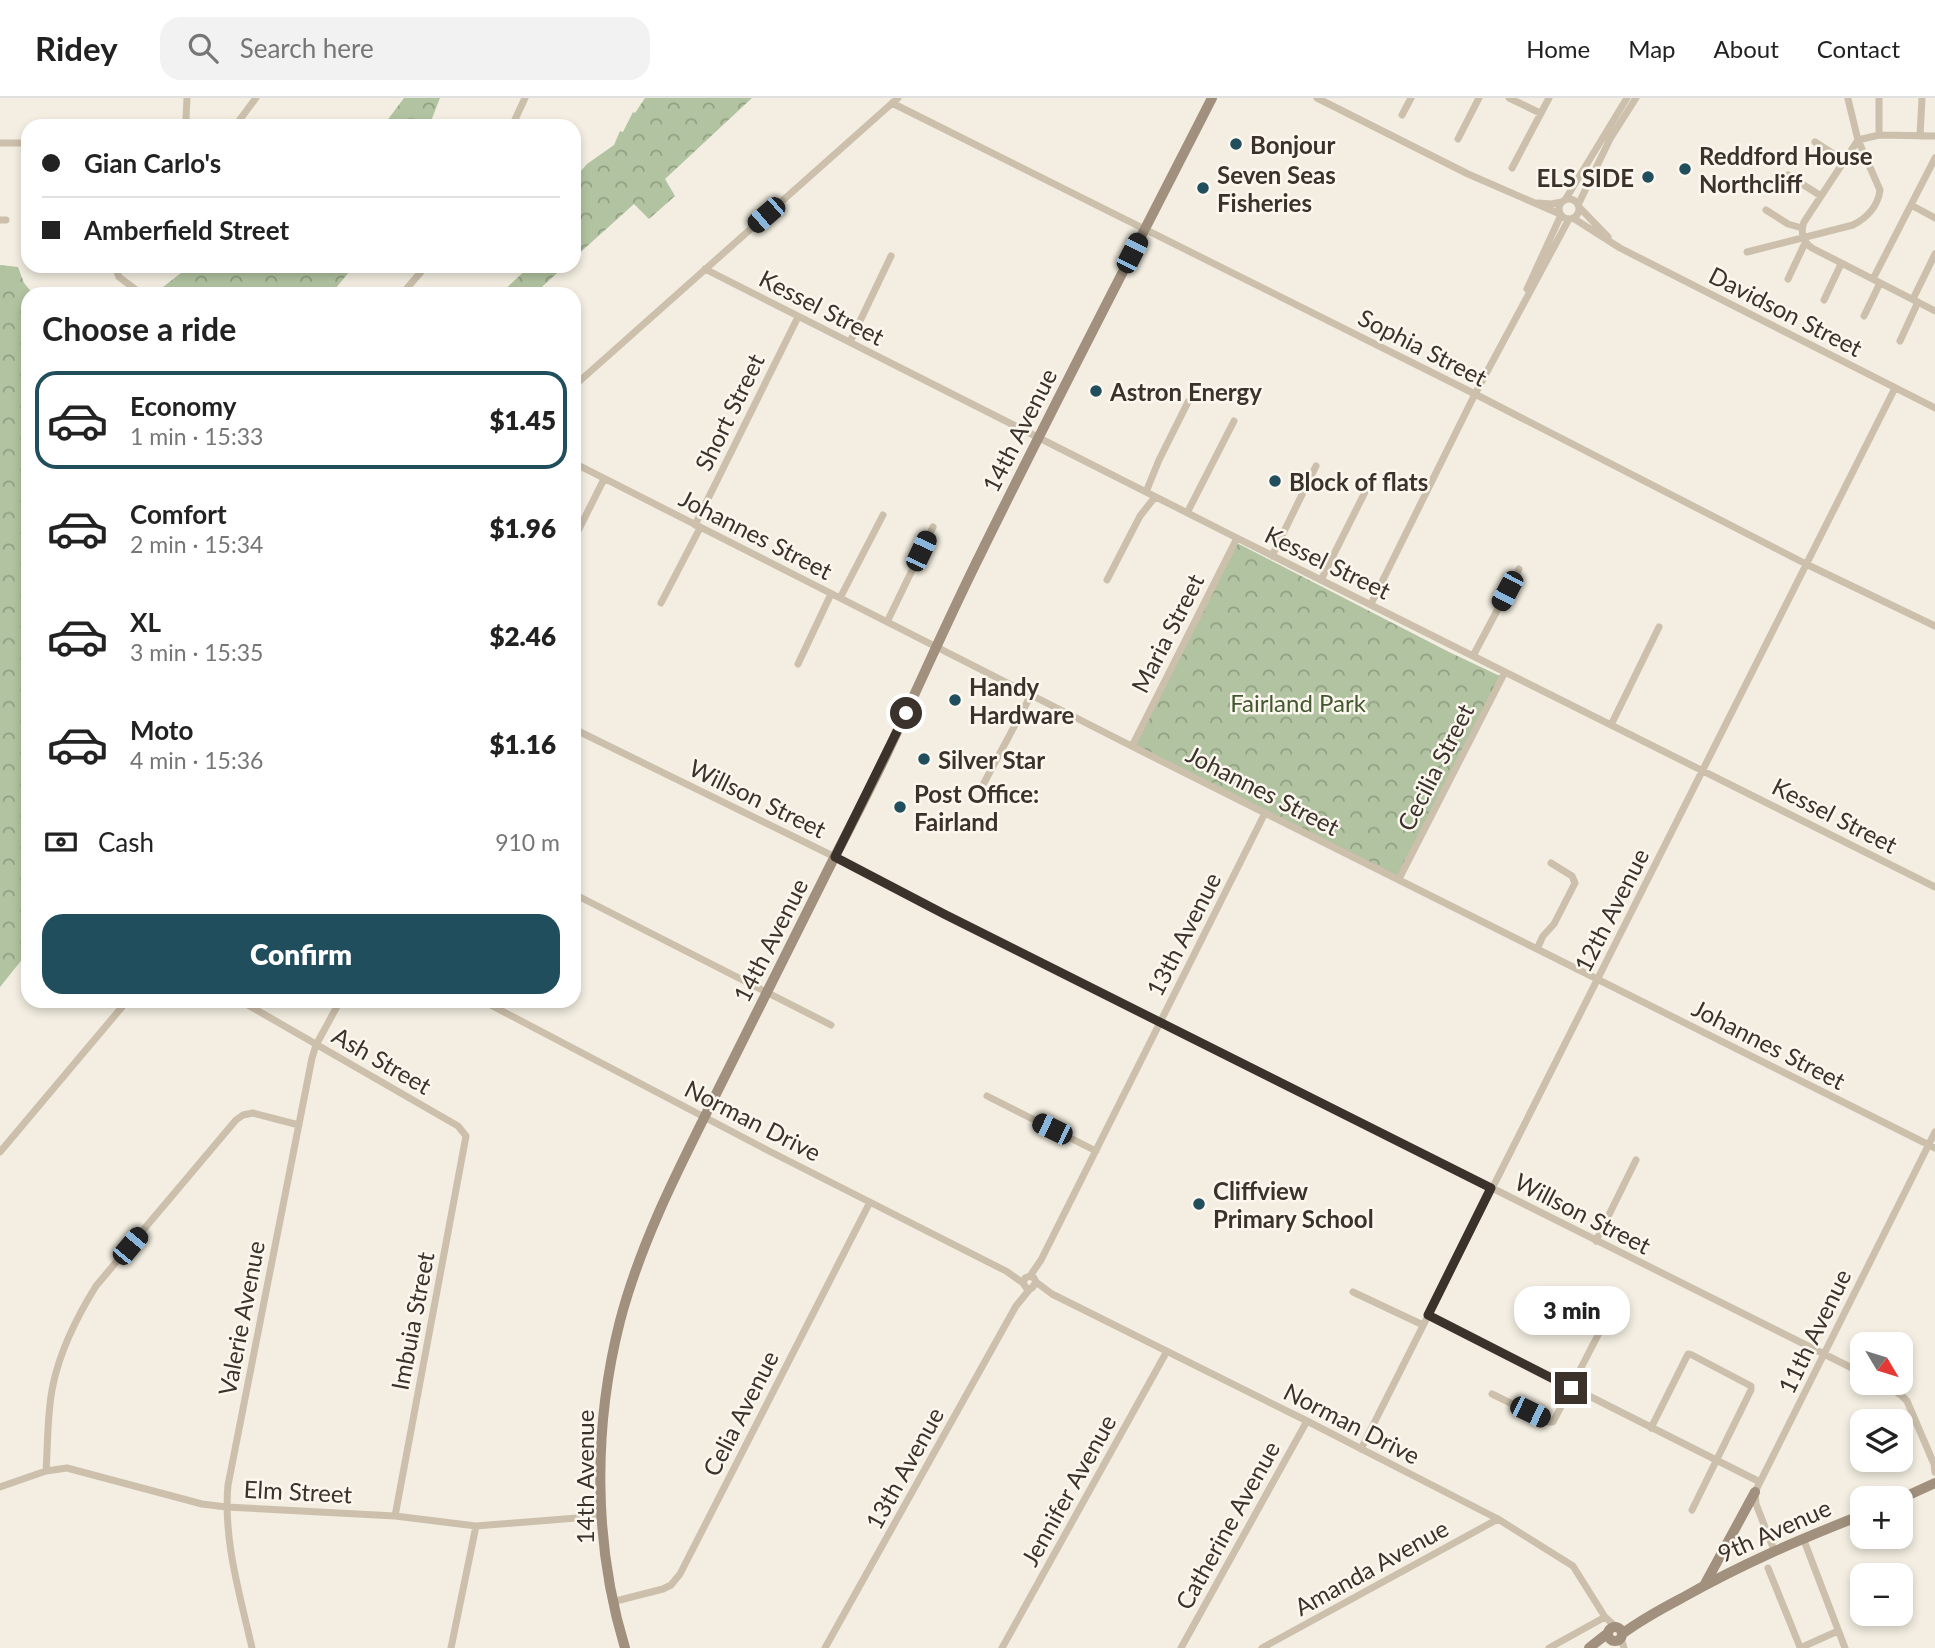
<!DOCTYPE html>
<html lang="en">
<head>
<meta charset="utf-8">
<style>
  body { margin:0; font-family:Lato,sans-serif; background:#f2f2f2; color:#222; height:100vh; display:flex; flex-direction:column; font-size:26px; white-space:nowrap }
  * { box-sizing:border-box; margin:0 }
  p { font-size:23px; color:#767676 }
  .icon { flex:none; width:38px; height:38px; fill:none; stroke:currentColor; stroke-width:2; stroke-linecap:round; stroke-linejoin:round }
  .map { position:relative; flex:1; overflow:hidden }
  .drawer { position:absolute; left:21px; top:189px; width:560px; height:721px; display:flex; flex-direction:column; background:#fff; border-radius:21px; box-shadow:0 4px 10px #0003 }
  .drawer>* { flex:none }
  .top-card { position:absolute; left:21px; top:21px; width:560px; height:154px; border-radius:21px; box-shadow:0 4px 10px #0003; display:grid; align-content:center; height:154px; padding:0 21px; background:#fff }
  .needle { width:46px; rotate:128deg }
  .tools { position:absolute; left:1850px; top:1234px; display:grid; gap:14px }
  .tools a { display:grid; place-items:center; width:63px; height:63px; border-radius:14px; background:#fff; box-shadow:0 4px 10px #0003; font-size:35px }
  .end { position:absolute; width:32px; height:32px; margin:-16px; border:9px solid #3a322b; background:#fff; box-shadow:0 0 0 4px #fff }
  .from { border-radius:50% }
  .bubble { position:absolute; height:49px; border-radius:21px; background:#fff; box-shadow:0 4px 10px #0003; font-size:23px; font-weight:800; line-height:49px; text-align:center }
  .car { position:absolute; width:21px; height:42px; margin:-21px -10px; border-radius:9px; box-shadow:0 0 5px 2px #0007; background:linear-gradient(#222 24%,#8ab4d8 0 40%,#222 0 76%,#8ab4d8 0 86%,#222 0) }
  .top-card b { display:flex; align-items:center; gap:24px; height:66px; font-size:26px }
  .top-card b+b { border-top:2px solid #e0e0e0 }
  .top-card i { width:18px; height:18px; background:#222 }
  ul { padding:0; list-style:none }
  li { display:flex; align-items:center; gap:21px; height:98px; margin:0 14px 10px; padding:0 7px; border:4px solid transparent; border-radius:21px }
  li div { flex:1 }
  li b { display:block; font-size:26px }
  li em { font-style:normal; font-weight:800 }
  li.active { border-color:#204e5c }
  li>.icon { width:63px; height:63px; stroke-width:1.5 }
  h2 { padding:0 21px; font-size:32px; line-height:84px }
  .pay { display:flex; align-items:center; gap:18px; height:77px; padding:0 21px; font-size:26px }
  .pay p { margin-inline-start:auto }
  .cta { display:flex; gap:14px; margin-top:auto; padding:14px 21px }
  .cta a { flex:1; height:80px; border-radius:21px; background:#204e5c; color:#fff; font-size:28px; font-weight:800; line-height:80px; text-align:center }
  header { display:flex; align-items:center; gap:42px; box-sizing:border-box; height:98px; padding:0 35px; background:#fff; border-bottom:2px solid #e0e0e0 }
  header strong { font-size:33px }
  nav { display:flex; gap:38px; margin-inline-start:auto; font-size:24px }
  .search { width:490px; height:63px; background:#f2f2f2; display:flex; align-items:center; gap:18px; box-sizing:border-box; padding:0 24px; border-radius:21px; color:#767676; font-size:26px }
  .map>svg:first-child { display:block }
  .park { fill:url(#park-crowns) }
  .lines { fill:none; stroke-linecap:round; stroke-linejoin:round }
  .street { stroke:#ccc0ac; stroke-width:7 }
  .secondary { stroke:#a0907d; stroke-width:10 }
  .route { stroke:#3a322b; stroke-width:9 }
  .poi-dot { fill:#204e5c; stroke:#fbf7ee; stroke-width:2.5 }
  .labels { text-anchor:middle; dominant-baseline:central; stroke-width:5; stroke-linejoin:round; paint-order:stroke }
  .poi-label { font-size:24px; font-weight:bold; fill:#3a322b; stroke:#fbf7ee; text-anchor:start }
  .street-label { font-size:24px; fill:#3a322b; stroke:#fbf7ee }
  .park-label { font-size:24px; fill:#42582f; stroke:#fbf7ee }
</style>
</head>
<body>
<header>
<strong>Ridey</strong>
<div class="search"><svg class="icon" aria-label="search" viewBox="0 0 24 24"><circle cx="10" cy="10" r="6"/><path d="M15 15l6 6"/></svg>Search here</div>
<nav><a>Home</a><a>Map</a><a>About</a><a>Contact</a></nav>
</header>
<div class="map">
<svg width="1935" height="1550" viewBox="0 0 1935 1550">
  <defs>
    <pattern id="park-crowns" width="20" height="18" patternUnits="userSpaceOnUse" patternTransform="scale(1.75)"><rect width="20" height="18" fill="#b1c3a0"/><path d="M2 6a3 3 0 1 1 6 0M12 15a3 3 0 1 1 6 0" fill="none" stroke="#919f83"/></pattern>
  </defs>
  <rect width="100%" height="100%" fill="#f3eee1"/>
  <path class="park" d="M404,0H440L429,28H383Z
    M645,0H752L665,81L675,98L649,121L634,106L574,160V81L587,66L614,47L620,33L623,34L633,14L635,15Z
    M0,167L18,169L24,185L33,196H28V854L0,889Z
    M190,168H354L331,196L325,195L321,196H154Z
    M530,168H565L534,196H500Z
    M1237,445L1449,554L1502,579L1396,781L1134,649Z"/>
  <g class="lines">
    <path class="street" d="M187,0L186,20L189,28
      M1317,0L1468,76L1560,116
      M1509,0L1540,15
      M1879,0V37
      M892,5L1475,296L1806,466L1935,528
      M1402,17L1411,0
      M235,28L256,0
      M512,28L525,0
      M1920,38L1922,0
      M1935,38L1879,37L1858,42L1804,124C1800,134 1803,144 1812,150L1935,213
      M1458,41L1479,0
      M1815,44L1843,62
      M0,45H28
      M1512,70L1549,0
      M1788,77L1821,98
      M1559 111a10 10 0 1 1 20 0a10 10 0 1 1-20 0Z
      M1565,102L1627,0
      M1538,105L1551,106L1562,104
      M1578,107L1610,41L1636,0
      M1911,107L1935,120
      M1579,109L1608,139
      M1766,112L1788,126L1802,130
      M1573,120L1620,150L1935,310
      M0,122H6
      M1747,154L1853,127C1867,120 1878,108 1880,92L1858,42L1848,1
      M120,168L117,174L119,179L135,191
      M705,171L1237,440L1935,789
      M1788,181L1805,145
      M1873,181L1935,60
      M1527,191L1561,117
      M402,196L426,168
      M1913,201L1935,156
      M1824,202L1841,166
      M1864,218L1880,185
      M1900,243L1918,204
      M850,244L891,158
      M574,288L898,0
      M574,365L1173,669L1935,1050
      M1146,394L1159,362L1188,304
      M1187,415L1234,323
      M695,427L798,219
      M574,441L604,381
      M1272,458L1316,368
      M1107,482L1140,418L1155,399
      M1321,482L1366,392
      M840,500L883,417
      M661,505L700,430
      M1371,506L1475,296L1569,121
      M887,524L933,429
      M1473,558L1519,471
      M798,566L831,496
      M1611,627L1659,529
      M574,631L835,759L944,816L1862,1275
      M1132,648L1237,440
      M984,685L1031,597
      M1399,781L1505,574
      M574,796L831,927
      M1537,851L1543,838L1554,826L1575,785L1572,778L1551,765
      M241,903L458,1028L466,1038L395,1418
      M483,903L769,1053L1006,1173L1023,1185L1027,1191L1032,1190L1036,1184L1034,1180L1030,1178L1025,1180L1023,1185
      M987,998L1096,1053
      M0,1054L127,903
      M1596,1143L1636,1062
      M1030,1178L1041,1162L1265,715
      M1036,1184L1052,1196L1307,1323L1498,1421L1573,1468L1605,1519L1616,1529
      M1353,1194L1423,1227
      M1428,1217L1760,1384
      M1881,1284L1901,1297L1907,1303L1934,1366L1935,1374
      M1492,1296L1549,1324H1553L1613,1208
      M1651,1330L1688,1256L1692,1257L1751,1288V1292L1692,1412
      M1361,1351L1895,290
      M46,1373C48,1345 47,1314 53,1287C60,1253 78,1217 96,1188L236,1022L243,1017L253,1015L299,1027
      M0,1389L46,1373L67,1370L202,1406L226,1409L395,1418L476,1428L602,1418
      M1803,1440L1845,1550
      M1774,1452L1756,1406L1755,1394L1935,1034
      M1768,1470L1800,1549
      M612,1504L663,1491L671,1487L680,1476L870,1104
      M1621,1540L1624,1550
      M252,1550C240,1497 223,1442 228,1387L312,960L316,947L340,903
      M451,1550L476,1428
      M825,1550L1016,1208L1030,1191
      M1002,1550L1167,1253
      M1181,1550L1307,1323
      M1262,1550L1498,1421
      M1549,1550L1605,1519
      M1800,1550L1838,1533"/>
    <path class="secondary" d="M1900,1401L1935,1385
      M1705,1486L1755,1394
      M1608 1536a7 7 0 1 1 14 0a7 7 0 1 1-14 0Z
      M1622,1536C1641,1522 1661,1511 1682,1500C1742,1466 1798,1442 1862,1417
      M625,1550C593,1445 593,1329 620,1223C641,1143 679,1070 716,996C754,920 792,844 830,768C849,731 869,693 887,655C919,588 948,521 981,455C1056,302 1135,151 1212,0
      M1589,1550L1608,1535"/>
  </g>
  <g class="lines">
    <path class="route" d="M906,615L835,759L944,816L1491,1090L1428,1217L1571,1290"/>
  </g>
  <g class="poi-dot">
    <circle cx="1236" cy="46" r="7"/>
    <circle cx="1685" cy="71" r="7"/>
    <circle cx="1648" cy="79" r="7"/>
    <circle cx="1203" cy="90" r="7"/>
    <circle cx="1096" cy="293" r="7"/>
    <circle cx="1275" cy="383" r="7"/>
    <circle cx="955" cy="602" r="7"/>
    <circle cx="924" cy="661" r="7"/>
    <circle cx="900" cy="709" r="7"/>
    <circle cx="1199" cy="1106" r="7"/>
  </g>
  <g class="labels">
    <g class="poi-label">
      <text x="1250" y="46">Bonjour</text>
      <text x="1699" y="57">Reddford House<tspan x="1699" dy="28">Northcliff</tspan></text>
      <text x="1217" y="76">Seven Seas<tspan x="1217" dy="28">Fisheries</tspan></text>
      <text x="1634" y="79" text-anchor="end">ELS SIDE</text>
      <text x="1110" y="293">Astron Energy</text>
      <text x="1289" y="383">Block of flats</text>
      <text x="969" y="588">Handy<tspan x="969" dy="28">Hardware</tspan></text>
      <text x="938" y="661">Silver Star</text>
      <text x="914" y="695">Post Office:<tspan x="914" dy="28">Fairland</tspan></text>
      <text x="1213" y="1092">Cliffview<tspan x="1213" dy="28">Primary School</tspan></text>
    </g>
    <g class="street-label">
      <text transform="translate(822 209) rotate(27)">Kessel Street</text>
      <text transform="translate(1786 213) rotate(27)">Davidson Street</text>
      <text transform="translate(1423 249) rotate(27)">Sophia Street</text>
      <text transform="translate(729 314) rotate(-64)">Short Street</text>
      <text transform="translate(1019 332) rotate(-63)">14th Avenue</text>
      <text transform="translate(756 436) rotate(27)">Johannes Street</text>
      <text transform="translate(1328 464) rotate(26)">Kessel Street</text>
      <text transform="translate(1167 535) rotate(-63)">Maria Street</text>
      <text transform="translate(1435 669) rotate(-63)">Cecilia Street</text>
      <text transform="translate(1263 692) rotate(27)">Johannes Street</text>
      <text transform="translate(758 700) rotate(26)">Willson Street</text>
      <text transform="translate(1835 717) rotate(27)">Kessel Street</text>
      <text transform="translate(1611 812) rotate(-63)">12th Avenue</text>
      <text transform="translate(1183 836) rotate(-63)">13th Avenue</text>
      <text transform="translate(770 842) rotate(-63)">14th Avenue</text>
      <text transform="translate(1769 946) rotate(27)">Johannes Street</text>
      <text transform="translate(382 962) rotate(30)">Ash Street</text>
      <text transform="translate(753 1022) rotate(27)">Norman Drive</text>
      <text transform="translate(1583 1115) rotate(27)">Willson Street</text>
      <text transform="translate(241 1220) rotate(-79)">Valerie Avenue</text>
      <text transform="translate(412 1223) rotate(-79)">Imbuia Street</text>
      <text transform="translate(1814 1233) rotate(-64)">11th Avenue</text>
      <text transform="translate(740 1315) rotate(-63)">Celia Avenue</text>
      <text transform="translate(1352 1325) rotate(27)">Norman Drive</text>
      <text transform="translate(904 1370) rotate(-61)">13th Avenue</text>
      <text transform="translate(584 1379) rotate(-90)">14th Avenue</text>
      <text transform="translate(1068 1392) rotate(-61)">Jennifer Avenue</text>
      <text transform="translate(298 1393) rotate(3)">Elm Street</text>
      <text transform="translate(1227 1427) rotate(-61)">Catherine Avenue</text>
      <text transform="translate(1774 1432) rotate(-24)">9th Avenue</text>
      <text transform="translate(1371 1469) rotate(-29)">Amanda Avenue</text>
    </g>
    <g class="park-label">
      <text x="1298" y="604">Fairland Park</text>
    </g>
  </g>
</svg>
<div class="tools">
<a><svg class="needle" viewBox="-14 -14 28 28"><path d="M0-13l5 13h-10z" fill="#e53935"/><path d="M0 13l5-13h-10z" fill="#767676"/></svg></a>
<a><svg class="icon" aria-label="layers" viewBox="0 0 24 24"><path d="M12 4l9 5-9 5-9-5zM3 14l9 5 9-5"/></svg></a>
<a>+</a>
<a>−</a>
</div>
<i class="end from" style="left:906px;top:615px"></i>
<i class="end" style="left:1571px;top:1290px"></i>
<div class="bubble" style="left:1514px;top:1188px;width:116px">3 min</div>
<i class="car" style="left:766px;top:117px;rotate:229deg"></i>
<i class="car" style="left:1132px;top:155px;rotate:27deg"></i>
<i class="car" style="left:921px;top:453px;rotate:25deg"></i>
<i class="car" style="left:1507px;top:493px;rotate:208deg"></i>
<i class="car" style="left:1052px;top:1031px;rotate:296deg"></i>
<i class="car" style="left:130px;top:1148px;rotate:40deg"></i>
<i class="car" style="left:1530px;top:1314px;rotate:116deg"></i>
<div class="top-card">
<b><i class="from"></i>Gian Carlo's</b>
<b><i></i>Amberfield Street</b>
</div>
<section class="drawer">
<h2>Choose a ride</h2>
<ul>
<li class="active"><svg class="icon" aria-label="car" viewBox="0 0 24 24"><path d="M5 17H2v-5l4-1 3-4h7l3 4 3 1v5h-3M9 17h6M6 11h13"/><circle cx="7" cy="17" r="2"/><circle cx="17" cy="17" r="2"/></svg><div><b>Economy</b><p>1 min · 15:33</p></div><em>$1.45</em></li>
<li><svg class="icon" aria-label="car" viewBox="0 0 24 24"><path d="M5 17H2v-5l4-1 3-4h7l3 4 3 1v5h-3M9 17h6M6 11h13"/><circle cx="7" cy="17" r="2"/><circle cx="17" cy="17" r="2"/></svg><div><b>Comfort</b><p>2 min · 15:34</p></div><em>$1.96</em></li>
<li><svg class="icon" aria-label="car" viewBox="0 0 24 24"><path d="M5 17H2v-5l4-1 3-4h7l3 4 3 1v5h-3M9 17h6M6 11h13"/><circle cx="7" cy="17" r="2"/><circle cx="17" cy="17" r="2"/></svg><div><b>XL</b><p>3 min · 15:35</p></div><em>$2.46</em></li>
<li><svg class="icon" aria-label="car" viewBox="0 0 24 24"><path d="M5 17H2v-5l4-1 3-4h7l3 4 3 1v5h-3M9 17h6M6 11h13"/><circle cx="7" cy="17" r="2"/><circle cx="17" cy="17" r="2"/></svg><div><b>Moto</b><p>4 min · 15:36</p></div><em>$1.16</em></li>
</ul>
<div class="pay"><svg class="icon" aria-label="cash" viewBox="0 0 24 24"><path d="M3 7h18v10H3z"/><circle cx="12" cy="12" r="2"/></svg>Cash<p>910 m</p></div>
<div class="cta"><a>Confirm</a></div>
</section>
</div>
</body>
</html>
